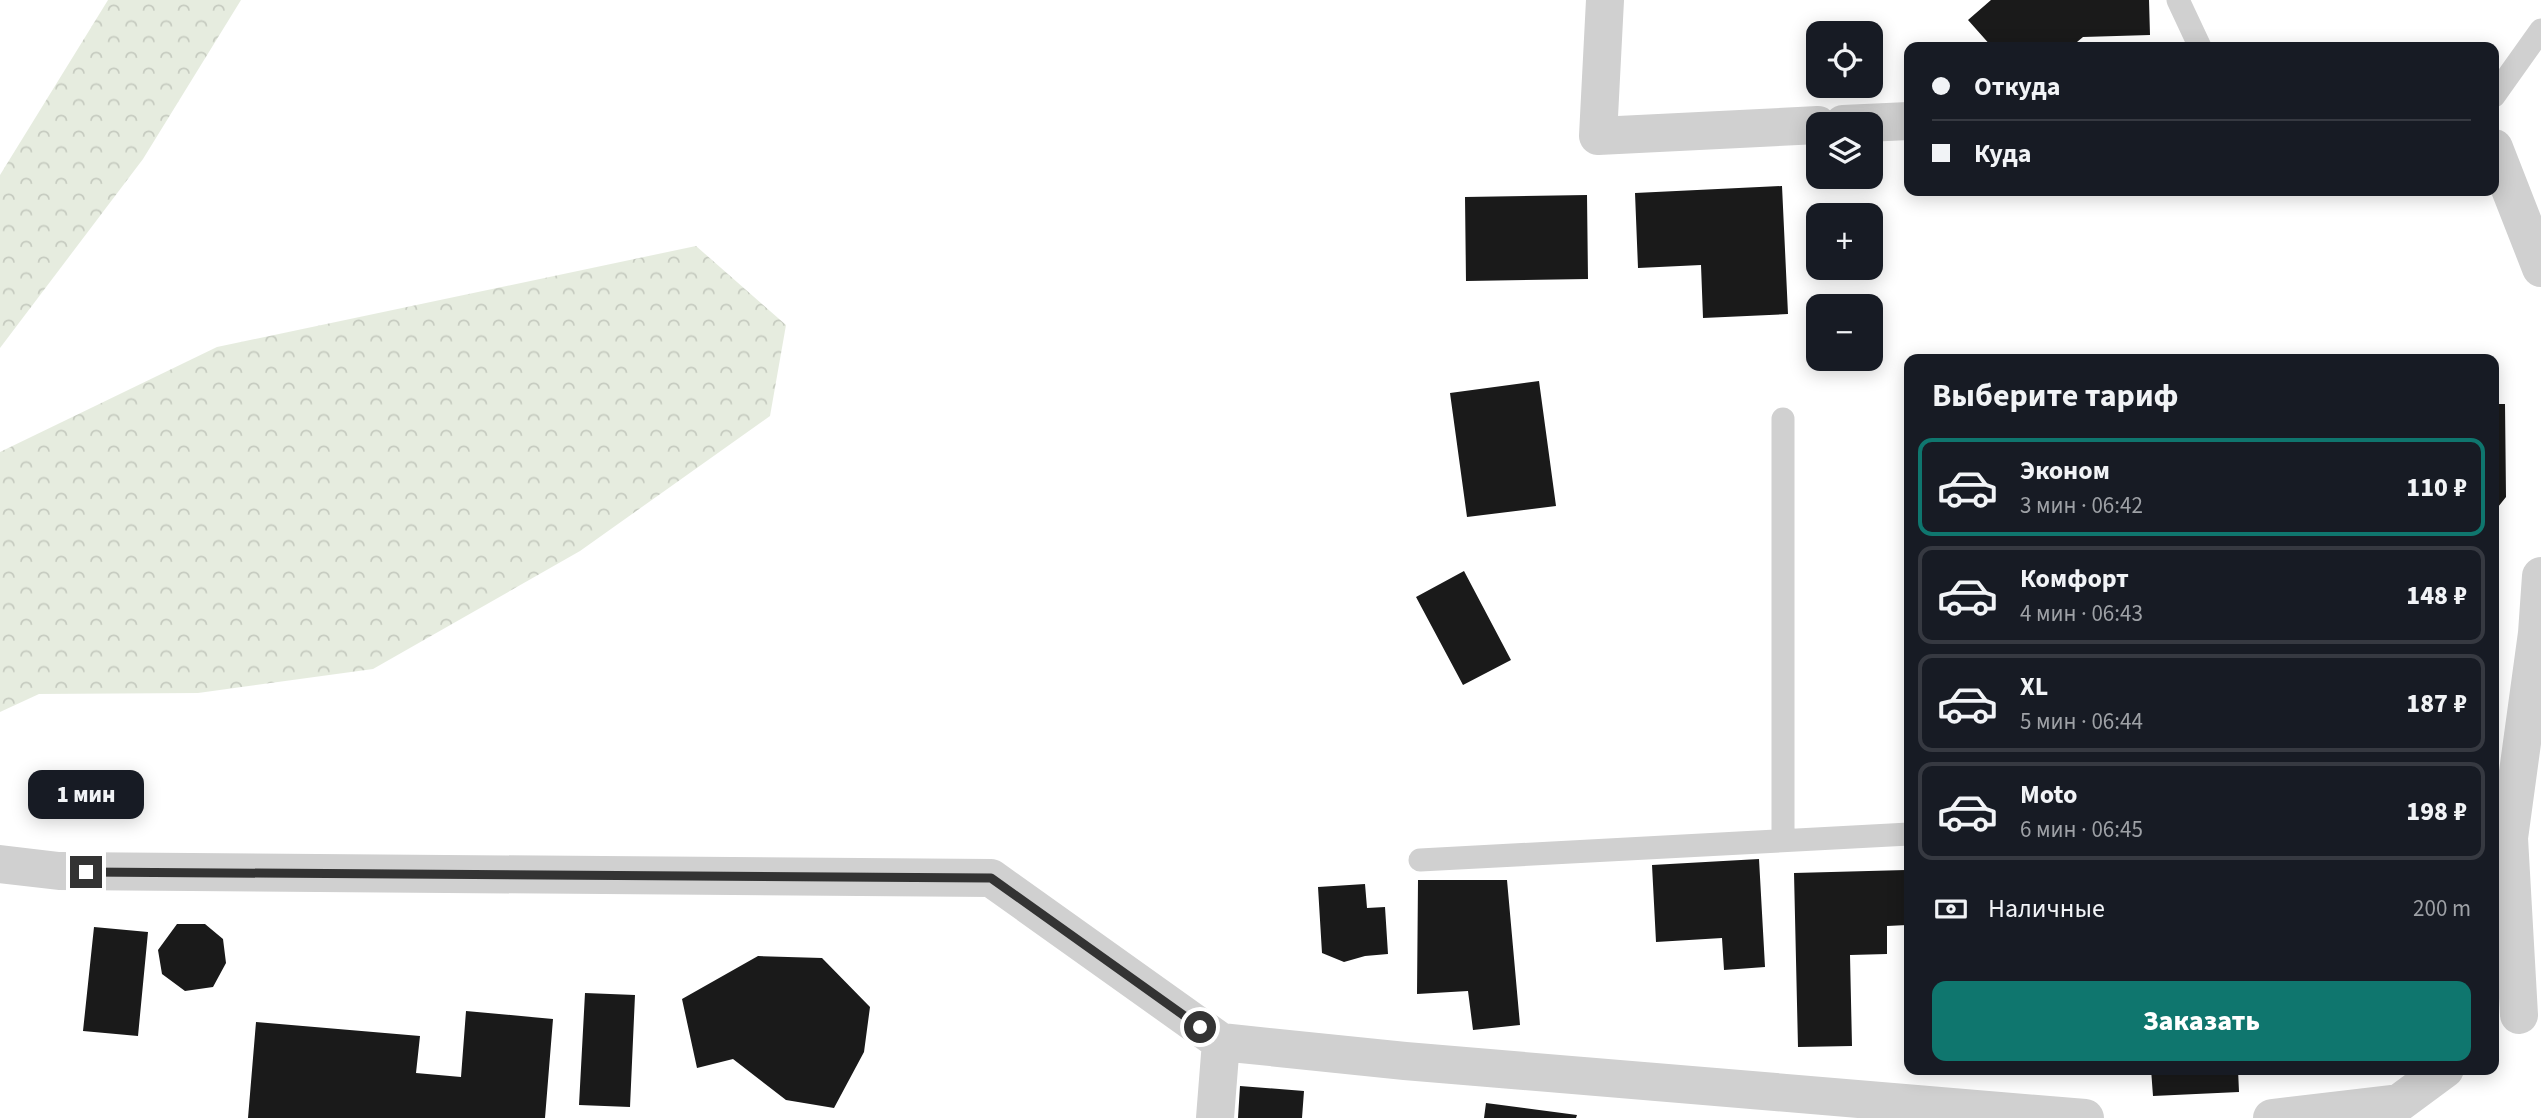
<!DOCTYPE html>
<html lang="ru">
<head>
<meta charset="utf-8">
<style>
  body { margin:0; font-family:"Source Sans 3",sans-serif; background:#20242c; color:#f1f3f6; height:100vh; display:flex; flex-direction:column; font-size:26px; white-space:nowrap }
  * { box-sizing:border-box; margin:0 }
  p { font-size:23px; color:#9ea1a6 }
  .icon { flex:none; width:38px; height:38px; fill:none; stroke:currentColor; stroke-width:2; stroke-linecap:round; stroke-linejoin:round }
  .map { position:relative; flex:1; overflow:hidden }
  .details { position:absolute; left:1904px; top:354px; width:595px; height:721px; display:flex; flex-direction:column; background:#171b24; border-radius:14px; box-shadow:0 4px 18px #0003 }
  .details>* { flex:none }
  .top-card { position:absolute; left:1904px; top:42px; width:595px; height:154px; border-radius:14px; box-shadow:0 4px 18px #0003; display:grid; align-content:center; height:154px; padding:0 28px; background:#171b24 }
  .controls { position:absolute; left:1806px; top:21px; display:grid; gap:14px }
  .controls a { display:grid; place-items:center; width:77px; height:77px; border-radius:14px; background:#171b24; box-shadow:0 4px 18px #0003; font-size:35px }
  .end { position:absolute; width:32px; height:32px; margin:-16px; border:9px solid #333; background:#fff; box-shadow:0 0 0 4px #fff }
  .from { border-radius:50% }
  .bubble { position:absolute; height:49px; border-radius:14px; background:#171b24; box-shadow:0 4px 18px #0003; font-size:23px; font-weight:800; line-height:49px; text-align:center }
  .top-card b { display:flex; align-items:center; gap:24px; height:66px; font-size:26px }
  .top-card b+b { border-top:2px solid #363941 }
  .top-card i { width:18px; height:18px; background:#f1f3f6 }
  ul { padding:0; list-style:none }
  li { display:flex; align-items:center; gap:21px; height:98px; margin:0 14px 10px; padding:0 14px; border:4px solid #363941; border-radius:14px }
  li div { flex:1 }
  li b { display:block; font-size:26px }
  li em { font-style:normal; font-weight:800 }
  li.active { border-color:#0f766e }
  li>.icon { width:63px; height:63px; stroke-width:1.5 }
  h2 { padding:0 28px; font-size:32px; line-height:84px }
  .pay { display:flex; align-items:center; gap:18px; height:77px; padding:0 28px; font-size:26px }
  .pay p { margin-inline-start:auto }
  .button { display:flex; gap:14px; margin-top:auto; padding:14px 28px }
  .button a { flex:1; height:80px; border-radius:14px; background:#0f766e; color:#fff; font-size:28px; font-weight:800; line-height:80px; text-align:center }
  .map>svg:first-child { display:block }
  .forest { fill:url(#forest-crowns) }
  .building { fill:#1a1a1a }
  .lines { fill:none; stroke-linecap:round; stroke-linejoin:round }
  .lane { stroke:#d0d0d0; stroke-width:23 }
  .street { stroke:#d0d0d0; stroke-width:38 }
  .route { stroke:#333; stroke-width:9 }
</style>
</head>
<body>
<div class="map">
<svg width="2541" height="1118" viewBox="0 0 2541 1118">
  <defs>
    <pattern id="forest-crowns" width="20" height="18" patternUnits="userSpaceOnUse" patternTransform="scale(1.75)"><rect width="20" height="18" fill="#e6ecdf"/><path d="M2 6a3 3 0 1 1 6 0M12 15a3 3 0 1 1 6 0" fill="none" stroke="#c6cbc0"/></pattern>
  </defs>
  <rect width="100%" height="100%" fill="#fff"/>
  <path class="forest" d="M108,0H241L143,159L0,348V175Z
    M696,246L786,325L770,416L580,551L373,669L198,693L39,694L0,712V452L217,347Z"/>
  <path class="building" d="M1991,0H2149L2150,35L2083,37L2071,47H1992L1968,20Z
    M1782,186L1788,314L1703,318L1701,265L1638,268L1635,193Z
    M1587,195L1588,279L1466,281L1465,197Z
    M1539,381L1556,506L1467,517L1450,393Z
    M2494,404H2505L2506,497L2494,512Z
    M1464,571L1511,660L1463,685L1416,597Z
    M1759,859L1765,967L1724,970L1722,938L1656,942L1652,865Z
    M1906,870L1907,925L1887,926V954L1850,955L1852,1046L1798,1047L1794,873Z
    M1418,880H1507L1520,1025L1473,1030L1468,991L1417,994Z
    M1365,884L1367,908L1385,907L1388,954L1365,956L1344,962L1322,953L1318,887Z
    M177,924H205L223,939L226,963L213,987L185,991L162,974L158,950Z
    M94,927L148,932L138,1036L83,1031Z
    M758,956L822,958L870,1007L864,1052L834,1108L786,1100L733,1059L697,1068L682,999Z
    M585,993L635,995L630,1107L579,1105Z
    M466,1011L553,1019L545,1118H248L256,1022L420,1036L416,1073L461,1077Z
    M2151,1069H2238L2239,1092L2153,1096Z
    M1240,1086L1304,1091L1302,1118H1238Z
    M1486,1103L1577,1115L1576,1118H1484Z"/>
  <g class="lines">
    <path class="lane" d="M2178,0L2200,47
      M2494,96L2541,30
      M1783,419V840
      M1420,860L1909,834"/>
    <path class="street" d="M1605,0L1598,136L1818,125
      M1843,124L1909,121
      M2494,148L2541,268
      M0,864L59,871L991,878L1221,1042L1405,1061L2085,1118
      M2519,1015L2509,838L2537,633L2541,576
      M1215,1118L1221,1042
      M2272,1118L2399,1103L2445,1069"/>
  </g>
  <g class="lines">
    <path class="route" d="M86,872L991,878L1200,1027"/>
  </g>
</svg>
<div class="controls">
<a><svg class="icon" aria-label="locate" viewBox="0 0 24 24"><circle cx="12" cy="12" r="6"/><path d="M12 2v4M12 18v4M2 12h4M18 12h4"/></svg></a>
<a><svg class="icon" aria-label="layers" viewBox="0 0 24 24"><path d="M12 4l9 5-9 5-9-5zM3 14l9 5 9-5"/></svg></a>
<a>+</a>
<a>−</a>
</div>
<i class="end from" style="left:1200px;top:1027px"></i>
<i class="end" style="left:86px;top:872px"></i>
<div class="bubble" style="left:28px;top:770px;width:116px">1 мин</div>
<div class="top-card">
<b><i class="from"></i>Откуда</b>
<b><i></i>Куда</b>
</div>
<section class="details">
<h2>Выберите тариф</h2>
<ul>
<li class="active"><svg class="icon" aria-label="car" viewBox="0 0 24 24"><path d="M5 17H2v-5l4-1 3-4h7l3 4 3 1v5h-3M9 17h6M6 11h13"/><circle cx="7" cy="17" r="2"/><circle cx="17" cy="17" r="2"/></svg><div><b>Эконом</b><p>3 мин · 06:42</p></div><em>110 ₽</em></li>
<li><svg class="icon" aria-label="car" viewBox="0 0 24 24"><path d="M5 17H2v-5l4-1 3-4h7l3 4 3 1v5h-3M9 17h6M6 11h13"/><circle cx="7" cy="17" r="2"/><circle cx="17" cy="17" r="2"/></svg><div><b>Комфорт</b><p>4 мин · 06:43</p></div><em>148 ₽</em></li>
<li><svg class="icon" aria-label="car" viewBox="0 0 24 24"><path d="M5 17H2v-5l4-1 3-4h7l3 4 3 1v5h-3M9 17h6M6 11h13"/><circle cx="7" cy="17" r="2"/><circle cx="17" cy="17" r="2"/></svg><div><b>XL</b><p>5 мин · 06:44</p></div><em>187 ₽</em></li>
<li><svg class="icon" aria-label="car" viewBox="0 0 24 24"><path d="M5 17H2v-5l4-1 3-4h7l3 4 3 1v5h-3M9 17h6M6 11h13"/><circle cx="7" cy="17" r="2"/><circle cx="17" cy="17" r="2"/></svg><div><b>Moto</b><p>6 мин · 06:45</p></div><em>198 ₽</em></li>
</ul>
<div class="pay"><svg class="icon" aria-label="cash" viewBox="0 0 24 24"><path d="M3 7h18v10H3z"/><circle cx="12" cy="12" r="2"/></svg>Наличные<p>200 m</p></div>
<div class="button"><a>Заказать</a></div>
</section>
</div>
</body>
</html>
